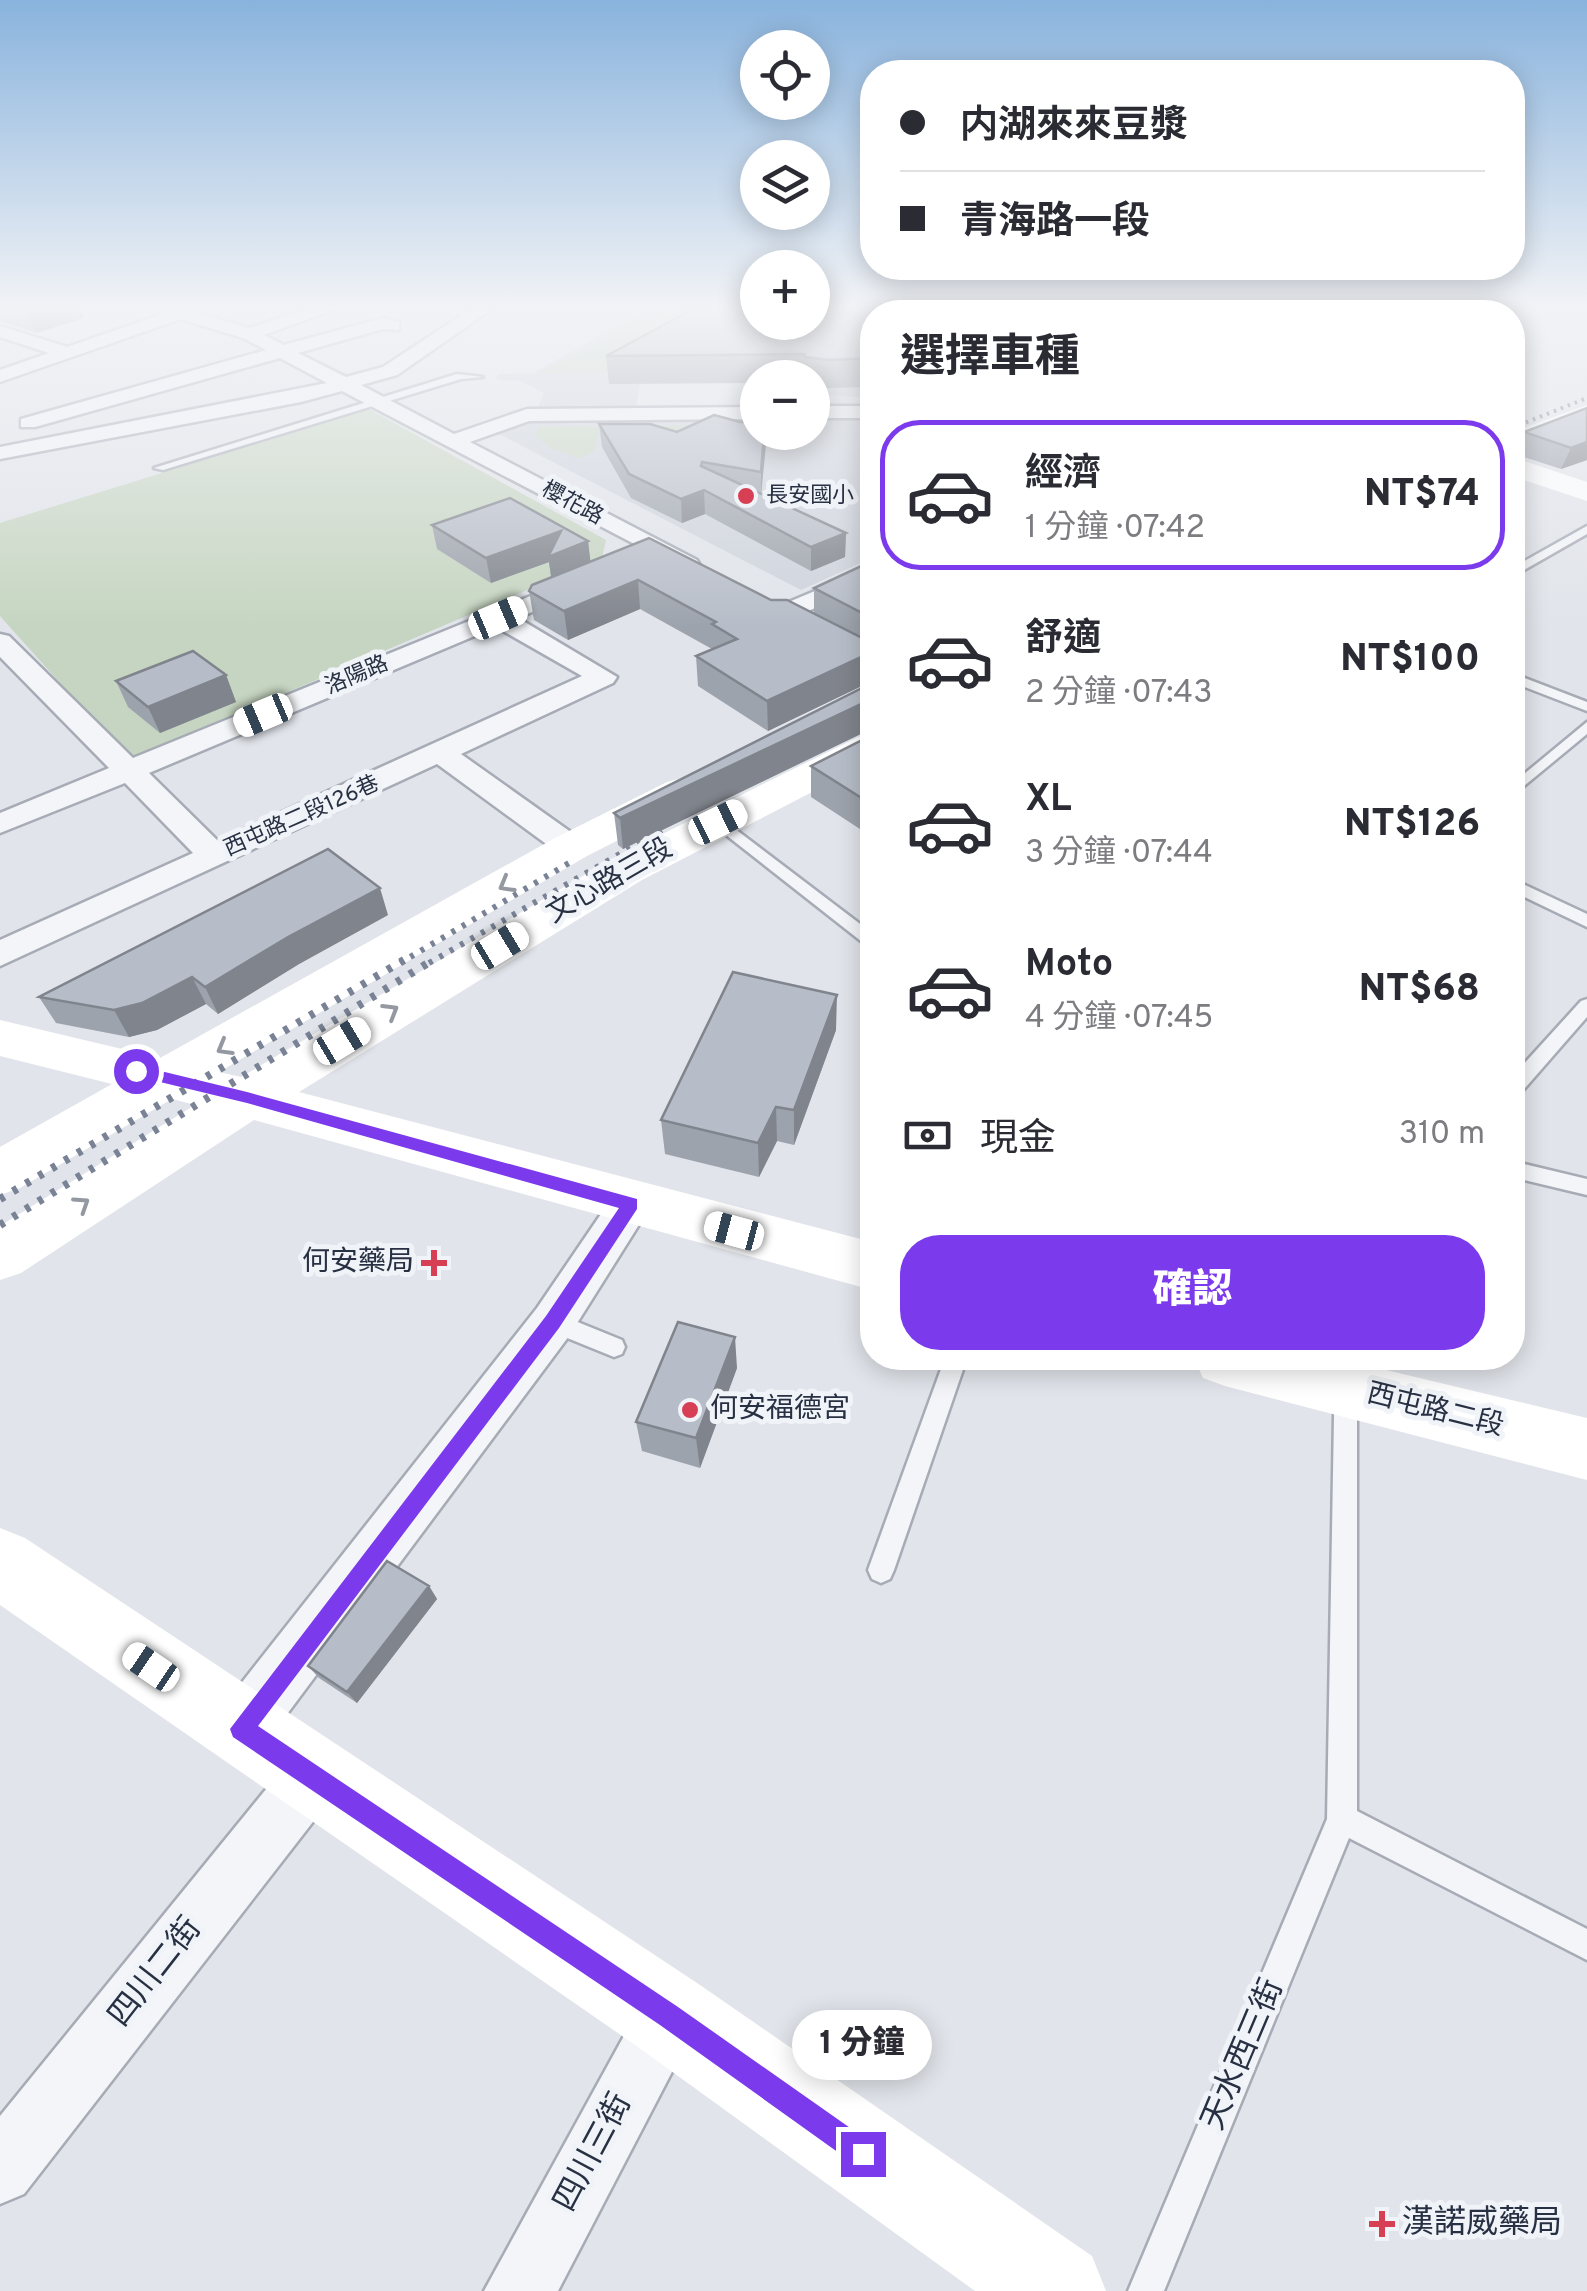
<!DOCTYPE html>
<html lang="zh-TW">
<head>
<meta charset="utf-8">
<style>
  body { margin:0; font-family:Overpass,"Noto Sans TC",sans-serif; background:#f7f7f7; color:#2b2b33; height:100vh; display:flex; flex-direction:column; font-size:38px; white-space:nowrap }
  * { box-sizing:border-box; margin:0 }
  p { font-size:32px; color:#7c7c81 }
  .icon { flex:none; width:55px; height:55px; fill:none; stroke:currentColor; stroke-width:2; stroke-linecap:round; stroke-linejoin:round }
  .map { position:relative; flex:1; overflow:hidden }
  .panel { position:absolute; left:860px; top:300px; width:665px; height:1070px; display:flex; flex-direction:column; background:#fff; border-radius:40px; box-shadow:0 5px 25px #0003 }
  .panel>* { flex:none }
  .guide { position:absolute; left:860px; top:60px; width:665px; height:220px; border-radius:40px; box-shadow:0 5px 25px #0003; display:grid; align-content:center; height:220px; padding:0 40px; background:#fff }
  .controls { position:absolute; left:740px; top:30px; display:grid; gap:20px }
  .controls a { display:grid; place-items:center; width:90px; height:90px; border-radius:50%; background:#fff; box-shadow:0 5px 25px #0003; font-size:50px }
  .end { position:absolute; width:45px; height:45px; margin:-22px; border:12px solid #7c3aed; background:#fff; box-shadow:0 0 0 5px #fff }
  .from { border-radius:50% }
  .bubble { position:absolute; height:70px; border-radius:35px; background:#fff; box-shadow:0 5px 25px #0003; font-size:32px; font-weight:800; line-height:70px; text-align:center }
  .car { position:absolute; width:30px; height:60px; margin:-30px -15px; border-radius:12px; box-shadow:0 0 8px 2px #0007; background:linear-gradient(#fff 24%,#345 0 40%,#fff 0 76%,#345 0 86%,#fff 0) }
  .guide b { display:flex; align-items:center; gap:35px; height:95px; font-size:38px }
  .guide b+b { border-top:2px solid #e1e1e2 }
  .guide i { width:25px; height:25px; background:#2b2b33 }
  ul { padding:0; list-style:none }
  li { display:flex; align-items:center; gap:30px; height:150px; margin:0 20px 15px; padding:0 20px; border:5px solid transparent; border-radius:40px }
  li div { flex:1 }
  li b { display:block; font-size:38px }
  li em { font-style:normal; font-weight:800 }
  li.selected { border-color:#7c3aed }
  li>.icon { width:90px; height:90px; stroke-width:1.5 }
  h2 { padding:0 40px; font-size:45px; line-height:120px }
  .pay { display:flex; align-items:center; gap:25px; height:110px; padding:0 40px; font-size:38px }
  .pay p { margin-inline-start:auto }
  .cta { display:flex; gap:20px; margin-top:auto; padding:20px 40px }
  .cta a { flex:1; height:115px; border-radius:40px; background:#7c3aed; color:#fff; font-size:40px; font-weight:800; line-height:115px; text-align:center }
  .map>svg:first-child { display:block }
  .built { fill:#ced3dc }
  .green { fill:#c6d5c1 }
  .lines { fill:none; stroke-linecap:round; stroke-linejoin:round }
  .lane-casing { stroke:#a6abb5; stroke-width:5 }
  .street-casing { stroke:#a6abb5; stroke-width:5 }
  .lane { fill:#f4f5f8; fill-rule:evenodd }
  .street { fill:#f4f5f8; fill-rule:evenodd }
  .secondary { fill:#fff; fill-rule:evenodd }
  .rail-far2 { stroke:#798395; stroke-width:4; stroke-dasharray:2.5 5; stroke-linecap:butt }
  .rail-far1 { stroke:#798395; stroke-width:6; stroke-dasharray:4 8; stroke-linecap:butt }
  .rail { stroke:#798395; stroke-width:8; stroke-dasharray:5 10; stroke-linecap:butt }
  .wall { fill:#9da3ac }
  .shaded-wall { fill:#80848c }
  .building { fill:#b7bdc8; stroke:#80848c; stroke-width:2.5 }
  .oneway { stroke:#9498a1 }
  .route { fill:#7c3aed }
  .poi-dot { fill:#d63f54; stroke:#f0f3f7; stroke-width:4 }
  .labels { text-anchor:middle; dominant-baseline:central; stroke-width:10; stroke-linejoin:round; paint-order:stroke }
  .far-poi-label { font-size:22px; fill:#283143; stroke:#f0f3f7; text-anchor:start }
  .far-street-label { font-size:22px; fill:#283143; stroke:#f0f3f7 }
  .street-label { font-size:28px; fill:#283143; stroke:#f0f3f7 }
  .poi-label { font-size:28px; fill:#283143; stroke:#f0f3f7; text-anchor:end }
  .near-street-label { font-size:32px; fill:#283143; stroke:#f0f3f7 }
  .near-poi-label { font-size:32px; fill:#283143; stroke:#f0f3f7; text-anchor:start }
</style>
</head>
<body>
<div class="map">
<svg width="1587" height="2291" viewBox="0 0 1587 2291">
  <rect width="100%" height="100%" fill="#e1e4ea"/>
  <path class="built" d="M651,307H757L758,322H812L813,307H896L898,312H872V398L813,394L812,378H758L640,383L635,412H536L544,393L520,381L496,380L498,374L533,373Z
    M872,417V558L801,590L499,434L504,428L531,419L757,418L758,432H812L813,418Z"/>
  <path class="green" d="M662,307H738L624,372L540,373Z
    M369,409L606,540L602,558L129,760L0,616V523Z
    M757,425L758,432L775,433L597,434C598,450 593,453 578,458L551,448L535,436L539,427Z"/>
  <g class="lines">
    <defs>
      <path id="lane" d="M457,374L483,377L461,379L163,470L154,468Z
        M1587,526V534L1512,577V568Z
        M1512,673L1587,702V711L1512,682Z
        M1587,722V734L1512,796V784Z
        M718,816L872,933V947L866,945L712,824L710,821Z
        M1512,879L1587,914V927L1512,891Z
        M1587,999V1017L1519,1095L1512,1097V1077L1581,1001Z
        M1512,1161L1587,1179V1195L1512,1177Z
        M553,1312L622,1340L625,1347L622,1354L614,1357L545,1329L542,1322L545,1315Z
        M945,1358H967L894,1570L890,1579L881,1583L872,1579L868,1570Z
        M1335,1358H1357V1811L1587,1929V1960L1349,1838L1164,2291H1128L1327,1819Z"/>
      <path id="street" d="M150,307H197V313L249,328L315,307H341L264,335L284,345L383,318L399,322V330L383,329L298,353L346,377L383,367L474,307H495L397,375L361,385L454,434L527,409L758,407V419L529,421L470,442L697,560L700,565L697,570L688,572L342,391L301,402L0,459V447L327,383L280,358L35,427H21V419L266,350L243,338L181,319L0,382V370L49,353L0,337V326L67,347L163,314Z
        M891,307H909L912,312H895Z
        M1129,307L1132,312H1115L1111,308Z
        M1465,307H1497L1487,312H1457Z
        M812,406H872V418H812Z
        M872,567V583L790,619L781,622L768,614L772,609Z
        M582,575L591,577L594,582L591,587L518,618L617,677L613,683L461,754L582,840L587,847L582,854H560L437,764L0,966V940L193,853L125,783L0,833V813L109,768L0,657V634L9,636L133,758ZM496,627L582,676L218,841L149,773Z
        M631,1187L646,1192L652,1204L569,1336L261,1749L241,1757L221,1749L213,1729L221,1709L537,1308L616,1192Z
        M313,1747L333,1756L342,1776L333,1796L24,2194L0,2204V2116L293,1756Z
        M669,1984L691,1994L701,2016L558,2291H484L647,1994Z"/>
    </defs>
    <use href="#lane" class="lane-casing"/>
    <use href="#street" class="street-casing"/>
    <use href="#lane" class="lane"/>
    <use href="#street" class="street"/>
    <path class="secondary" d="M1262,307H1288L1292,312H1266Z
      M1587,405V423L1512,450V432Z
      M1512,457L1587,482V501L1512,476Z
      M872,733V761L642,880L299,1092L872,1242V1290L254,1120L21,1273L0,1280V1226L195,1105L172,1099L20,1188L0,1195V1147L112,1084L0,1056V1020L160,1058L555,838L667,782L682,778L697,782L703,791L697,800L587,856L219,1072L241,1077L610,860L858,737Z
      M1194,1358H1336L1587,1418V1480L1225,1386L1203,1378Z
      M0,1528L25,1538L700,1985L1092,2256L1106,2291H975L638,2047L0,1605Z"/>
    <path class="rail-far2" d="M1512,428L1587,398"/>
    <path class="rail-far1" d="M400,963L569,863
      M429,963L667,827"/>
    <path class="rail" d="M0,1199L404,960
      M0,1225L433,960"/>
  </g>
  <path class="wall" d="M0,307H80L84,318L36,333L0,321Z
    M872,312V387L828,388L812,386V378H758V383L609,384L606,356Z
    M1587,408V460L1561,469L1515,454L1524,432Z
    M599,424L677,432H765L761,494L846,533L845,557L811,571L705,514L682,523L631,498L602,447Z
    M432,525L588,541L590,561L771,600L814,614V588L872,561V683L870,682L768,731L698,686L696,656L712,649L640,609L568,640L534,620L529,591L551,577L549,562L491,583L437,549Z
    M226,675L236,702L160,733L128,707L116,681Z
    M872,683V731L871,729L623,849L618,845L614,813Z
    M872,735V829L866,833L811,797V766Z
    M388,915L299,964L218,1014L206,1004L157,1030L129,1037L56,1023L39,997Z
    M836,1030L794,1145L777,1141L759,1177L665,1154L661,1120Z
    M737,1368L700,1468L642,1451L636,1422Z
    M429,1586L437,1599L357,1703L319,1678L308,1666Z"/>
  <path class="shaded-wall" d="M25,307H80L84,318L36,333Z
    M764,432L766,445L761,496V472Z
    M1587,442V460L1561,469L1571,448Z
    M704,490L705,514L682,523L681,499Z
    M561,531L588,541L591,566L552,582L549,562L491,583L486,558Z
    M846,533L845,557L811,571V547Z
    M638,580L640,609L568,640L564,611Z
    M872,652L870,682L768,731L767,701Z
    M226,675L236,702L160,733L148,707Z
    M872,699L871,729L623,849L620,818Z
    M872,799V829L866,833L868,802Z
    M380,888L388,915L299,964L218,1014L205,987L288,937Z
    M192,977L206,1004L157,1030L129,1037L114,1010Z
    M837,995L836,1030L794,1145V1110Z
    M776,1107L777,1141L759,1177L758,1143Z
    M735,1337L737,1368L700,1468L696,1438Z
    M429,1586L437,1599L357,1703L347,1692Z"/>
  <path class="building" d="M697,307H758V322H812V307H872L874,312L872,358L829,360L805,357L804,354L606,356Z
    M1587,408V442L1571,448L1524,432Z
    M714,415L740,422H758V432H764L761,472L702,462L701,466L846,533L811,547L704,490L681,499L629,474L599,424H650L677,432Z
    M510,498L588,541L548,557L561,531L486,558L432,525Z
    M649,538L771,600H787L872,643V652L767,701L696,656L737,639L712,624L716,622L638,580L564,611L529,591L532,585Z
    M872,561V618L814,588Z
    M193,651L226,675L148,707L116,681Z
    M872,683V699L620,818L614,813Z
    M872,735V799L868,802L811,766Z
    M328,849L380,888L288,937L205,987L192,977L142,1003L114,1010L39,997Z
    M733,972L837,995L794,1110L776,1107L758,1143L661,1120Z
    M678,1322L735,1337L696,1438L636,1422Z
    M387,1561L429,1586L347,1692L308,1666Z"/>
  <defs><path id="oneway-chevron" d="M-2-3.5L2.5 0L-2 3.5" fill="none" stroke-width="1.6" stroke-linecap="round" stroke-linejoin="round" transform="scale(2.5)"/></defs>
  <g class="oneway">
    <use href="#oneway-chevron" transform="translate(506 885) rotate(150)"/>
    <use href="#oneway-chevron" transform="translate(391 1011) rotate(-31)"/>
    <use href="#oneway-chevron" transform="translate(224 1048) rotate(150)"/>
    <use href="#oneway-chevron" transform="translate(82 1204) rotate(-33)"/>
  </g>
  <linearGradient id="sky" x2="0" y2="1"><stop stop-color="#89b3dd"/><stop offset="0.49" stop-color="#f2f3f6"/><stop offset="1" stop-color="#f2f3f6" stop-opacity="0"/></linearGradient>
  <rect width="1587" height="628" fill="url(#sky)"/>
  <path class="route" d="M136,1065L247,1092L637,1199V1209L559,1328L258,1726L678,2007L873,2144L877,2154L873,2163L863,2167L853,2163L660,2025L233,1737L230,1729L546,1316L619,1208L247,1103L131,1075V1067Z"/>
  <g class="poi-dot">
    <circle cx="746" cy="496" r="10"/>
    <path d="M429 1248h10v10h10v10h-10v10h-10v-10h-10v-10h10z"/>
    <circle cx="690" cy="1410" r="10"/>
    <path d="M1377 2209h10v10h10v10h-10v10h-10v-10h-10v-10h10z"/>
  </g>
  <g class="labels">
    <g class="far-poi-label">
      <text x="766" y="496">長安國小</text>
    </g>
    <g class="far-street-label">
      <text transform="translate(572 504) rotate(28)">櫻花路</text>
      <text transform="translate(357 676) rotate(-23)">洛陽路</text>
      <text transform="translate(302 817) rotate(-24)">西屯路二段126巷</text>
    </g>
    <g class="street-label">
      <text transform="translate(610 882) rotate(-30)">文心路三段</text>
      <text transform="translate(1435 1411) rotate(14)">西屯路二段</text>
    </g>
    <g class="poi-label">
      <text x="414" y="1263">何安藥局</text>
      <text x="710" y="1410" text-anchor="start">何安福德宮</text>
    </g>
    <g class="near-street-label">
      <text transform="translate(156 1973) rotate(-52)">四川二街</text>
      <text transform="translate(1244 2055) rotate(-67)">天水西三街</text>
      <text transform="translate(594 2153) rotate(-62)">四川三街</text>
    </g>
    <g class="near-poi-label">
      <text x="1402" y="2224">漢諾威藥局</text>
    </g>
  </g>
</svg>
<div class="controls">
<a><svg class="icon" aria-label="locate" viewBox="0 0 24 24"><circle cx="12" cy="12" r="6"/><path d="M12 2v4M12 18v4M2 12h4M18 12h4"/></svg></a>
<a><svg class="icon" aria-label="layers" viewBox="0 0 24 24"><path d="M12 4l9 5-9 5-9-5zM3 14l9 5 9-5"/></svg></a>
<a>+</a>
<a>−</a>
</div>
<i class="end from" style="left:136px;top:1071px"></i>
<i class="end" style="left:863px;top:2154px"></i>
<div class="bubble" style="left:792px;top:2010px;width:140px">1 分鐘</div>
<i class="car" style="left:498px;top:618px;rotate:67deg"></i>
<i class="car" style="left:263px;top:715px;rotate:247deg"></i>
<i class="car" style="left:718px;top:822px;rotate:64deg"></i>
<i class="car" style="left:500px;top:946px;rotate:59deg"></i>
<i class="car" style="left:342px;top:1041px;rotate:59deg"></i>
<i class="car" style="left:734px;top:1231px;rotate:285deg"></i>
<i class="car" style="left:151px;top:1667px;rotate:304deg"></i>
<div class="guide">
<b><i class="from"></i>内湖來來豆漿</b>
<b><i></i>青海路一段</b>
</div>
<section class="panel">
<h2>選擇車種</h2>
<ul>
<li class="selected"><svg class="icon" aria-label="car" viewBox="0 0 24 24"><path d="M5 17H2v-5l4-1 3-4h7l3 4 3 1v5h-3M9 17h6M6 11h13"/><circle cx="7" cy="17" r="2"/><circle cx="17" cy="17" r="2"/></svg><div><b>經濟</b><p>1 分鐘 · 07:42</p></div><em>NT$74</em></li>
<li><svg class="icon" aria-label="car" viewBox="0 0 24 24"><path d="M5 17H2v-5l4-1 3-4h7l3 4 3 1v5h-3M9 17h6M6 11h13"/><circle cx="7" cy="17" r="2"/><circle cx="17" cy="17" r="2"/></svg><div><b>舒適</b><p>2 分鐘 · 07:43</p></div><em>NT$100</em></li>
<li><svg class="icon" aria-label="car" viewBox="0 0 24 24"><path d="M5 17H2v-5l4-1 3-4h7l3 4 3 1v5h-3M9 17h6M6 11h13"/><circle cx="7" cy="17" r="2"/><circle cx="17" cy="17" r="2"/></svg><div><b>XL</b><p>3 分鐘 · 07:44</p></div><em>NT$126</em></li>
<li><svg class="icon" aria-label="car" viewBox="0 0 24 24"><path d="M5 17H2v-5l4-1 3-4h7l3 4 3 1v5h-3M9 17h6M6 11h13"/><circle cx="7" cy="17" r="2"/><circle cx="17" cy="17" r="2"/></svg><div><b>Moto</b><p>4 分鐘 · 07:45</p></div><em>NT$68</em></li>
</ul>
<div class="pay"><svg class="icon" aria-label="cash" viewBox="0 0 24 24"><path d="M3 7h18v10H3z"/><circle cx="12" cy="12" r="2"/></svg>現金<p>310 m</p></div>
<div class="cta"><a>確認</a></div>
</section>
</div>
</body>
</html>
